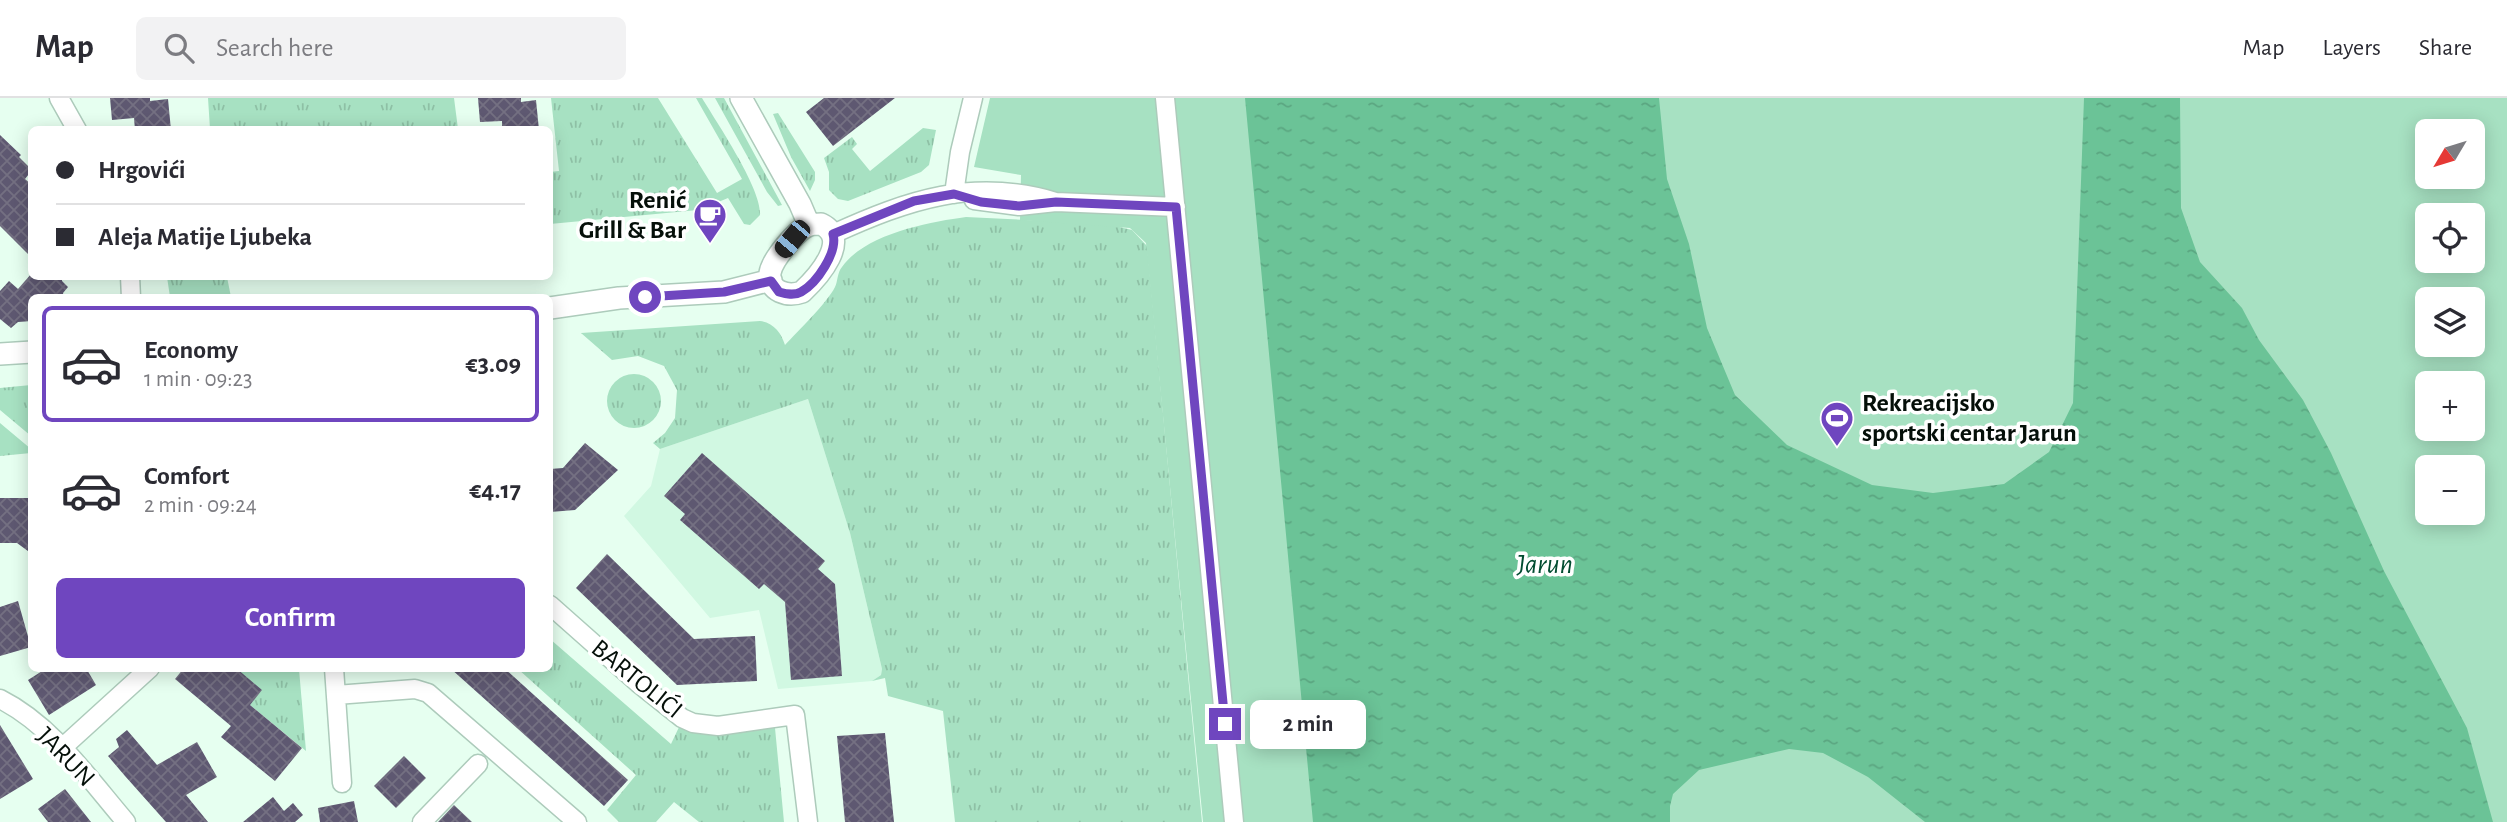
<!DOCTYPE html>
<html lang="en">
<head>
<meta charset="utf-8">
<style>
  body { margin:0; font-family:"Alegreya Sans",sans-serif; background:#f2f2f3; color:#2b2b33; height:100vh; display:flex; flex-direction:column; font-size:26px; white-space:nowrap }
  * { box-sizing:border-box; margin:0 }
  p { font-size:23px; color:#7c7c81 }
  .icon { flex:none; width:38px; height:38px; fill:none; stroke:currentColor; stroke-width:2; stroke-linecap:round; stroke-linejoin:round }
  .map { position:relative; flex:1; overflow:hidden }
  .details { position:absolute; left:28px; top:196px; width:525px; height:378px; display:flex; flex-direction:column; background:#fff; border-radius:10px; box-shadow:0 4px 18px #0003 }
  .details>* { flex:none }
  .top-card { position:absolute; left:28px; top:28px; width:525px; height:154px; border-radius:10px; box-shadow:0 4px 18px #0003; display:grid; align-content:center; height:154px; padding:0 28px; background:#fff }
  .needle { width:46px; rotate:232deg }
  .controls { position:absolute; left:2415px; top:21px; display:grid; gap:14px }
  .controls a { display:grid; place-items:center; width:70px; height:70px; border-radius:10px; background:#fff; box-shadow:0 4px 18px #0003; font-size:35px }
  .end { position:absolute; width:32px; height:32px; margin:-16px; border:9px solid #6f46bf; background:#fff; box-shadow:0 0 0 4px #fff }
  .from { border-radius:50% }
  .bubble { position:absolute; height:49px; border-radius:10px; background:#fff; box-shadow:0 4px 18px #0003; font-size:23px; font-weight:700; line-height:49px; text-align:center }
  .car { position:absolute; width:21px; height:42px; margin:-21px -10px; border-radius:9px; box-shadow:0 0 5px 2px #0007; background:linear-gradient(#222 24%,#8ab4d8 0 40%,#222 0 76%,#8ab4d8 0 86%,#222 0) }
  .top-card b { display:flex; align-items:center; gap:24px; height:66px; font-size:26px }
  .top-card b+b { border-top:2px solid #e1e1e2 }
  .top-card i { width:18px; height:18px; background:#2b2b33 }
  ul { padding:12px 0 0; list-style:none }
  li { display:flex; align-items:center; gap:21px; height:116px; margin:0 14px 10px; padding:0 14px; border:4px solid transparent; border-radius:10px }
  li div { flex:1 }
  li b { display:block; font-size:26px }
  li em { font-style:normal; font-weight:700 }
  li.on { border-color:#6f46bf }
  li>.icon { width:63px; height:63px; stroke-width:1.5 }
  .action { display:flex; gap:14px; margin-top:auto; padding:14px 28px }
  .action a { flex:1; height:80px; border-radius:10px; background:#6f46bf; color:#fff; font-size:28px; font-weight:700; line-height:80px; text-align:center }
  header { display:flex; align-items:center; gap:42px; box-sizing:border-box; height:98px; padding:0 35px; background:#fff; border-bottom:2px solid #e1e1e2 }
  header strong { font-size:33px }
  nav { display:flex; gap:38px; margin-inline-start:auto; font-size:24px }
  .search { width:490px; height:63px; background:#f2f2f3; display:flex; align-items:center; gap:18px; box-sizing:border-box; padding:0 24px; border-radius:10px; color:#7c7c81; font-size:26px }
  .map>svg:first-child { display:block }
  .built { fill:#d1f8e2 }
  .grass { fill:url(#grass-tufts) }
  .pitch { fill:#a7e1c2; fill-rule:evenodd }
  .water { fill:url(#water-ripples) }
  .building { fill:url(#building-cross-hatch) }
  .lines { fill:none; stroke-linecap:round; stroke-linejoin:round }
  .minor-casing { stroke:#adcbbb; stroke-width:21 }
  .tertiary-casing { stroke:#adcbbb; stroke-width:24 }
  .minor { stroke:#fff; stroke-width:18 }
  .tertiary { stroke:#fff; stroke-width:21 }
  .route { stroke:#6f46bf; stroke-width:9 }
  .labels { text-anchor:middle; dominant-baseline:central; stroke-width:7; stroke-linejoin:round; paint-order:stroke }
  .poi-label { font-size:26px; font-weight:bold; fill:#050f09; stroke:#fff; text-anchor:end }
  .street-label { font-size:26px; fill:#050f09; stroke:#fff }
  .water-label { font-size:28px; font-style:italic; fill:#014c30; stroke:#fff }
</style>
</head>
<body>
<header>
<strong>Map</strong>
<div class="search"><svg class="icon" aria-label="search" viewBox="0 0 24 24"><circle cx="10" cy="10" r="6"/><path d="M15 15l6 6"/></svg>Search here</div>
<nav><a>Map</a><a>Layers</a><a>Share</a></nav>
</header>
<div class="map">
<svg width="2507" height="724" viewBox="0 0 2507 724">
  <defs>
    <pattern id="grass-tufts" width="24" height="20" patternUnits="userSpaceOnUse" patternTransform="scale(1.75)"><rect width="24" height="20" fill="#a7e1c2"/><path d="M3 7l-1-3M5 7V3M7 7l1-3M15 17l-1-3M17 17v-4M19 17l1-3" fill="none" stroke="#8ec0a5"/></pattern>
    <pattern id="water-ripples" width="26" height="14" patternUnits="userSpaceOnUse" patternTransform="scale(1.75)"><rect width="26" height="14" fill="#6bc397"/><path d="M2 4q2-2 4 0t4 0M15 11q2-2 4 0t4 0" fill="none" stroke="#5ba681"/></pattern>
    <pattern id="building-cross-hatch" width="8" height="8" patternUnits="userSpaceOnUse" patternTransform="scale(1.75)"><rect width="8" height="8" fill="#5e5871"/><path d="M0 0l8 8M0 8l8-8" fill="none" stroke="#747082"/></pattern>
  </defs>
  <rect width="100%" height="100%" fill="#e6fff0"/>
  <path class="built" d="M808,301L850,435L882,571L881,577L872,583L778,591L759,512L710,520L624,418L651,388L660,351Z"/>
  <path class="grass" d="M208,0H454L458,31H210Z
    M551,0H658L717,95L742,81L696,0H702C717,25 762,91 760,117L750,127L744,126L728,100L716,105L719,110L550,126V74L559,73Z
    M715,0H724L782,107L778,108L767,94Z
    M778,15L815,74V82L810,93L791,59L773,16Z
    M923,30L936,32L929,67L921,74L848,103L838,101L829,92V74L824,60L852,39L857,46L852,51L870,73Z
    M966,119L1107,126L1132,132L1147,148L1202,724H955L943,613L888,598L885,580L872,583L881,577L882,571L850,435L808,301L660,351L653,345L665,335L675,320L677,292L664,268L638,258L612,262L581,235L760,223C774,225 781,235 785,247C798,233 827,205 835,189C838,183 837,175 842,169C865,136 929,124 966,119Z
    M167,179H227L231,199H170Z
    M607 303a27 27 0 1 1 54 0a27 27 0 1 1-54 0Z
    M31,287H32L31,338L0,312V290Z
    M0,325L31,351V355L0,358Z
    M550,541L671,646L680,627L705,636L775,630L784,724H699L674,704L656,724H619L607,712L636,677L518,571L550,570Z
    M236,571H299L306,653L250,607Z"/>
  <path class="pitch" d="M990,0H2507V724H1203L1146,145L1130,130L1020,122L1021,77L974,69ZM2427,33H2473V79H2427ZM2427,117H2473V163H2427ZM2427,201H2473V247H2427ZM2427,285H2473V331H2427ZM2427,369H2473V415H2427Z"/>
  <path class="water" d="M1245,0H1659L1667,81L1689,146L1707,230L1735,297L1787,347L1872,387L1933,395L2004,386L2049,354L2073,305L2084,0H2180L2181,110L2200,164L2242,210L2259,242L2303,302L2331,355L2384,473L2467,630L2493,724H1925L1868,679L1823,655L1789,651L1699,672L1673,696L1670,708V724H1313Z"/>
  <path class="building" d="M110,0H150V3L168,1L171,32H135L134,20L112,22Z
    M478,0H521V4L536,2L539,32H502V23L480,24Z
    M824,0H895L833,48L806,14Z
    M0,37L21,57L19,59L32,72L25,81L32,87V160L0,128Z
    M32,175V178H62V183L68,189L63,195L64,200H32V223L18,224L11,230L0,221V193L9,183L18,191Z
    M585,345L618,372L575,412L550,414V371L563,370Z
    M702,355L825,463L818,471L835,486L842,578L791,582L785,504L764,486L759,491L680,422L685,416L664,398Z
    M0,400H32V456L17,445H0Z
    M607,456L694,541L755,538L757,583L677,587L576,490Z
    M18,503L31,549L0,558V509Z
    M47,570H86L96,587L49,617L28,582Z
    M184,570H236L262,592L250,607L302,650L275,683L221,639L231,628L175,581Z
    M450,570H504L628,682L604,708Z
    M0,627L33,681L0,701Z
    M127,632L157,667L197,644L217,679L186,697L208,724H166L125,678L108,658L119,649L116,641Z
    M885,635L894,724H845L837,638Z
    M404,658L426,680L396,710L374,688Z
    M65,691L91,724H48L38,711Z
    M273,699L284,713L293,705L303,717L295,724H243Z
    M354,703L358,724H320L318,710Z
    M454,707L472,724H438Z"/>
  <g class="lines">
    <defs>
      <path id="minor" d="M59,0L77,32
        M1165,0L1234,724
        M954,96L960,54L973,0
        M974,102L1019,108L1056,104L1176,109
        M833,136C908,102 973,79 1056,104
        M130,178L131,200
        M550,507L638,585L682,620L693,625L718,628L795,617L808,724
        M334,570L342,685
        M336,597L415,591L428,595L577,724
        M0,601C52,627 89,681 126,724
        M62,650L150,570
        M422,724L478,666"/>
      <path id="tertiary" d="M741,0L800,106L809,127
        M821,126C852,141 818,179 802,194C788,199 768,194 770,175C772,162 797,131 810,127C813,126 818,126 821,126Z
        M550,210L619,200L724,194L771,182
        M0,256L32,254"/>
    </defs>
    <use href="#minor" class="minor-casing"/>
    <use href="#tertiary" class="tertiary-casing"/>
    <use href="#minor" class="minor"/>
    <use href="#tertiary" class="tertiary"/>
  </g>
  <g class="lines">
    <path class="route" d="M645,199L724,194L771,183L779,194C786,196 794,198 801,194C817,185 838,154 833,136L914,103L954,96L981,104L1019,108L1056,104L1176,109L1225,626"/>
  </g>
  <defs>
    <symbol id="cafe-pin" viewBox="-11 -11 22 30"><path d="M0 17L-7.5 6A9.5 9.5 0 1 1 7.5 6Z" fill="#6f46bf" stroke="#fff"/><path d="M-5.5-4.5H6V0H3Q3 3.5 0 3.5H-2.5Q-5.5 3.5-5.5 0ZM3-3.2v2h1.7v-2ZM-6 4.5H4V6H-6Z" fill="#fff"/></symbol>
    <symbol id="stadium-pin" viewBox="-11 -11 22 30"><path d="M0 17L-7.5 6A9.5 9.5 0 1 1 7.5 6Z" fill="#6f46bf" stroke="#fff"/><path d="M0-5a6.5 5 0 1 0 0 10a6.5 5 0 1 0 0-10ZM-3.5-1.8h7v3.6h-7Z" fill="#fff"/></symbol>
  </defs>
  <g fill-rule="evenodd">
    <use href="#cafe-pin" x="691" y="98" width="38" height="52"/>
    <use href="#stadium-pin" x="1818" y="301" width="38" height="52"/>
  </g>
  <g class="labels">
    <g class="poi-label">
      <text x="686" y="102">Renić<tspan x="686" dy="30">Grill &amp; Bar</tspan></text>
      <text x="1862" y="305" text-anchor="start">Rekreacijsko<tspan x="1862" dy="30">sportski centar Jarun</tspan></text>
    </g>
    <g class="street-label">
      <text transform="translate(637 581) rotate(39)">BARTOLIĆI</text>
      <text transform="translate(66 659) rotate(46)">JARUN</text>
    </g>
    <g class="water-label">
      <text x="1545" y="467">Jarun</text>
    </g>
  </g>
</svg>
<div class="controls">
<a><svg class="needle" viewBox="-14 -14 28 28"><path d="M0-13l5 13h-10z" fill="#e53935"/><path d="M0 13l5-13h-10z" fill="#7c7c81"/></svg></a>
<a><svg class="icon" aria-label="locate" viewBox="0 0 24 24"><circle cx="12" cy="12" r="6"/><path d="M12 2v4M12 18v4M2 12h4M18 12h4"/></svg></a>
<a><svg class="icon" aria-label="layers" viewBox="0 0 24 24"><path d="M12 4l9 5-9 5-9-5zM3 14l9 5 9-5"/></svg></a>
<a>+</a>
<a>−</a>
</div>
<i class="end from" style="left:645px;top:199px"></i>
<i class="end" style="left:1225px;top:626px"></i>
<div class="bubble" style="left:1250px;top:602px;width:116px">2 min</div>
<i class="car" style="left:792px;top:141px;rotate:220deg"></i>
<div class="top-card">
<b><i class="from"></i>Hrgovići</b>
<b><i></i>Aleja Matije Ljubeka</b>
</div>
<section class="details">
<ul>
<li class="on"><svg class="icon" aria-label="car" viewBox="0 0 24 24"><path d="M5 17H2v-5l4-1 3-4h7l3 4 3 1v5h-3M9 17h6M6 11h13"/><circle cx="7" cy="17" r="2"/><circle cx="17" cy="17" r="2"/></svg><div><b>Economy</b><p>1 min · 09:23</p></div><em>€3.09</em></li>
<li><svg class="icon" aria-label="car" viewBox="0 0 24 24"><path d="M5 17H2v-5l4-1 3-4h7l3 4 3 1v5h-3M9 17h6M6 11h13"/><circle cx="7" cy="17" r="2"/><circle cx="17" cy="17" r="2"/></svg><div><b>Comfort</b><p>2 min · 09:24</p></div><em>€4.17</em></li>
</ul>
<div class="action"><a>Confirm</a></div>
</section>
</div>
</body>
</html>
